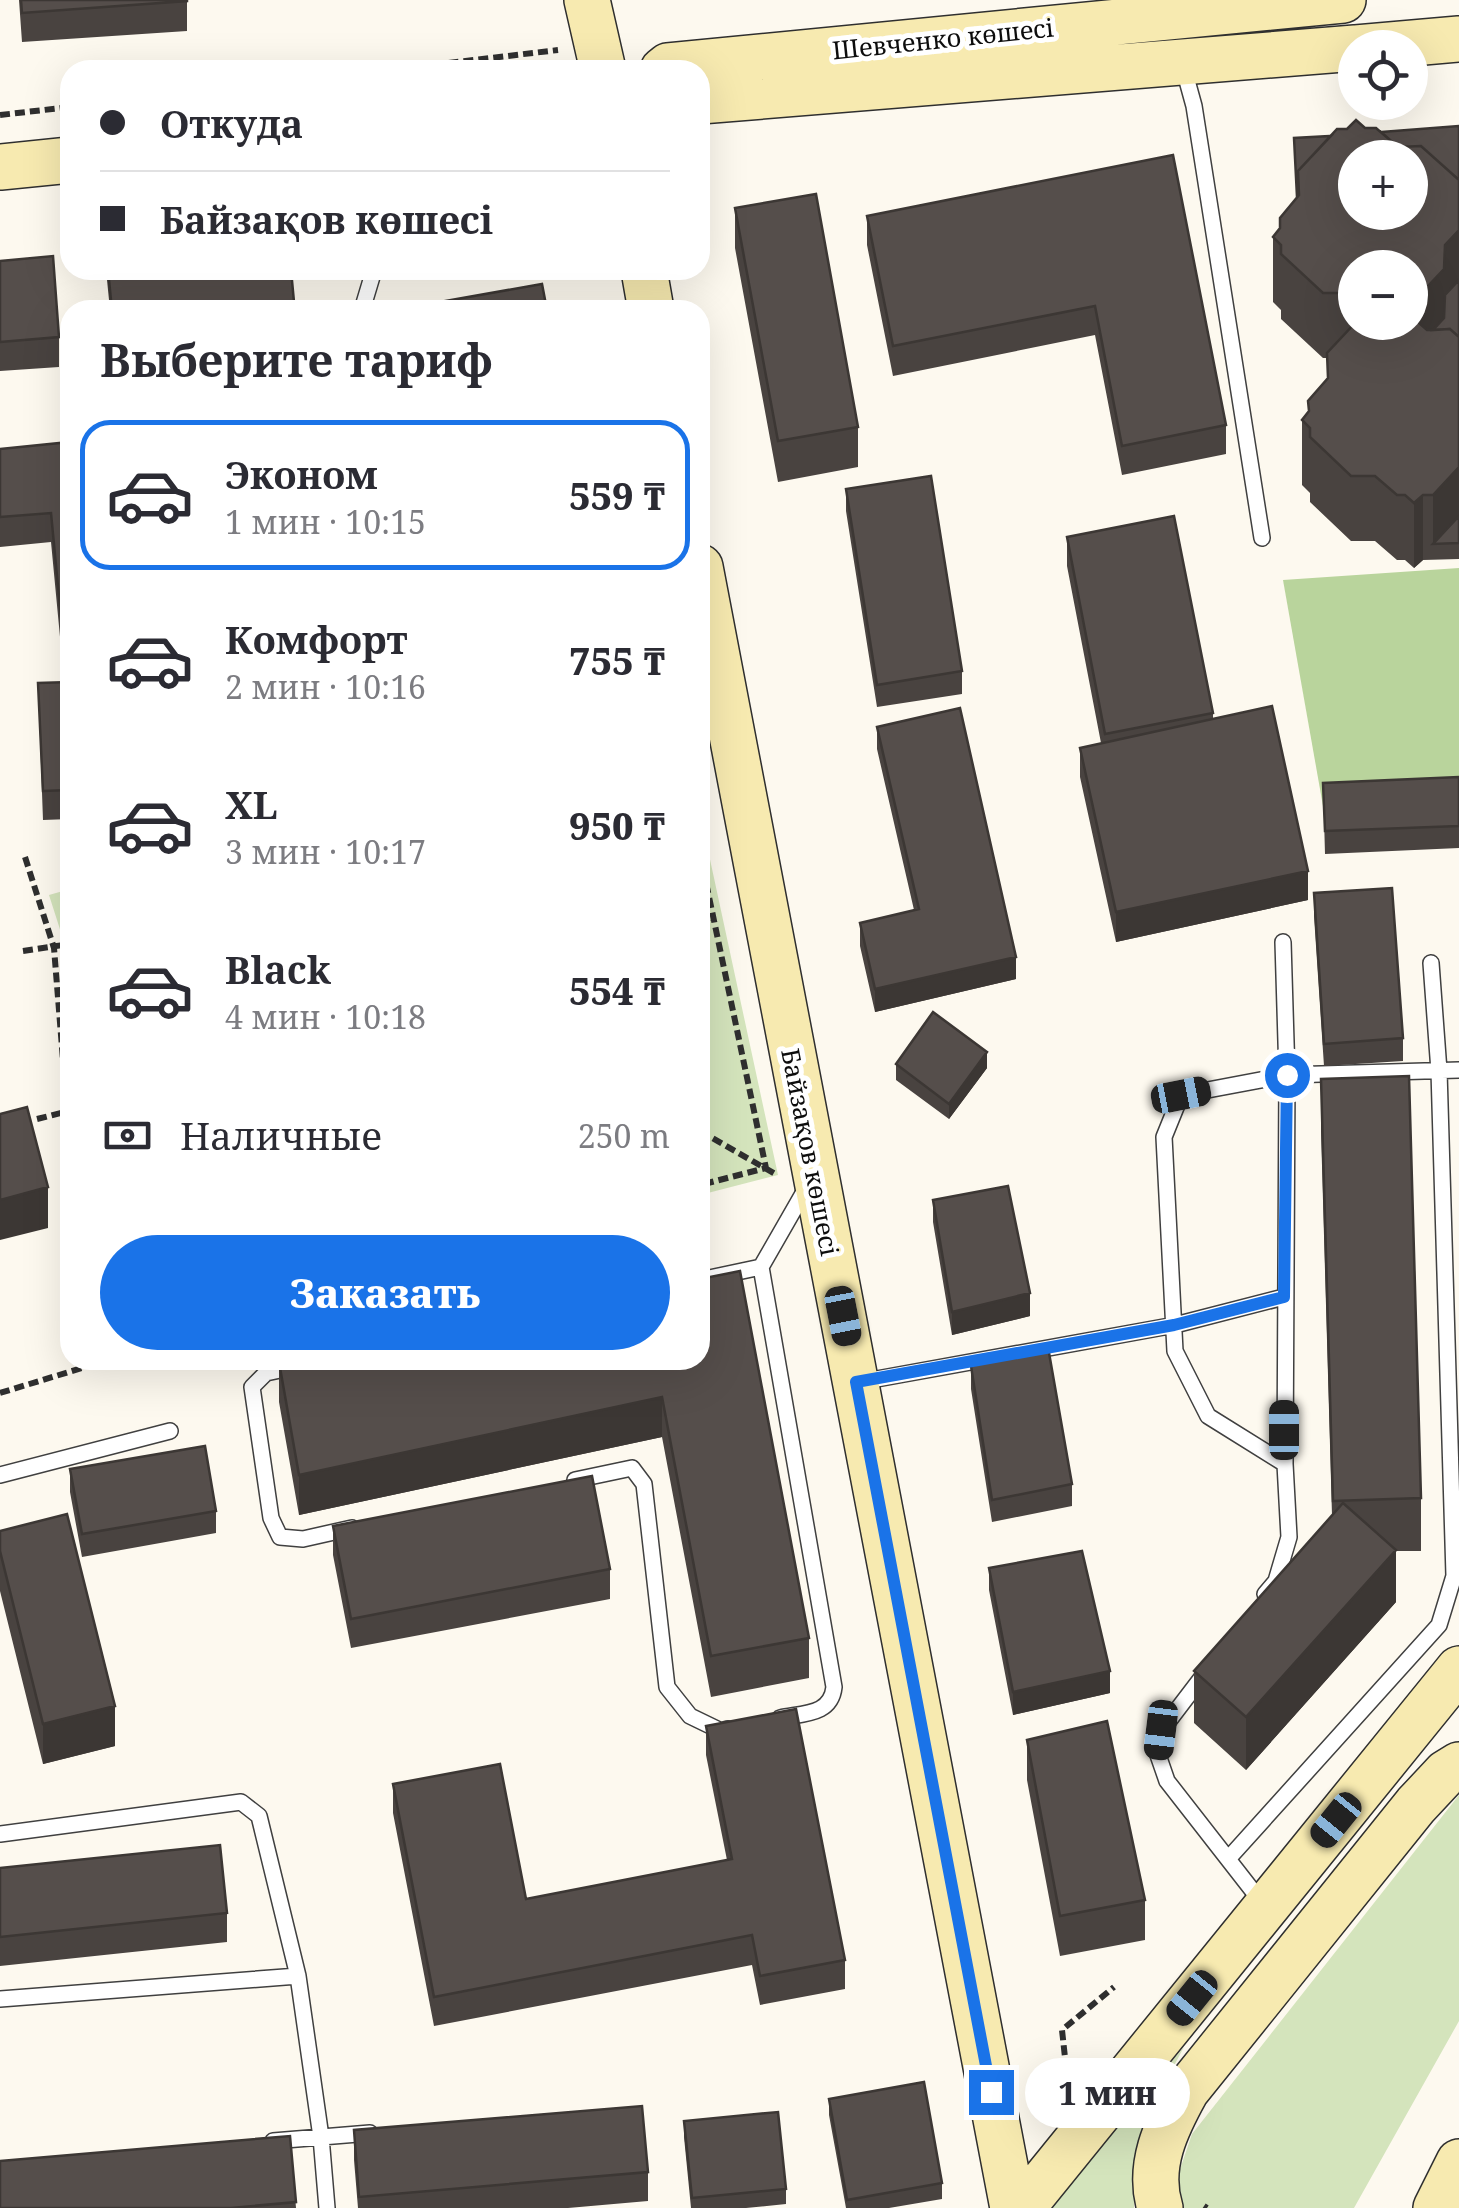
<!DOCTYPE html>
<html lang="ru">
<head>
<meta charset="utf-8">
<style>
  body { margin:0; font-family:"Noto Serif",serif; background:#f7f7f7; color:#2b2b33; height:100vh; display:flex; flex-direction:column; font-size:38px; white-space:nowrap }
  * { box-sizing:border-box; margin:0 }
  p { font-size:32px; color:#7c7c81 }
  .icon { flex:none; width:55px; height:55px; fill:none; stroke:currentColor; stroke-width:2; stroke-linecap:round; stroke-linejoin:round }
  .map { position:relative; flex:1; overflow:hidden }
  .details { position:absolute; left:60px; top:300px; width:650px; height:1070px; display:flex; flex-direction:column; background:#fff; border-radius:30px; box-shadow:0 10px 40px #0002 }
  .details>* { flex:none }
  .banner { position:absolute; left:60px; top:60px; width:650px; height:220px; border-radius:30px; box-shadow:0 10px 40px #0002; display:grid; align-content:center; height:220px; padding:0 40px; background:#fff }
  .tools { position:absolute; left:1338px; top:30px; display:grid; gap:20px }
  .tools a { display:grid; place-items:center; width:90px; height:90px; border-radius:50%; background:#fff; box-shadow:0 10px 40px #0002; font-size:50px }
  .end { position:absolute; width:45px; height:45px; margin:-22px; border:12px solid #1a73e8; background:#fff; box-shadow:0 0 0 5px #fff }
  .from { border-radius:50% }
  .bubble { position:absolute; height:70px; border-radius:35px; background:#fff; box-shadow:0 10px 40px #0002; font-size:32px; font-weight:800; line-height:70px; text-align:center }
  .car { position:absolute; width:30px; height:60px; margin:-30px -15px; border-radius:12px; box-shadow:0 0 8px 2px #0007; background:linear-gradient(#222 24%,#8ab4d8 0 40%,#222 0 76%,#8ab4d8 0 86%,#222 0) }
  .banner b { display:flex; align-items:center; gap:35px; height:95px; font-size:38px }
  .banner b+b { border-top:2px solid #e1e1e2 }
  .banner i { width:25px; height:25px; background:#2b2b33 }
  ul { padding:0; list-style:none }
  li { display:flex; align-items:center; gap:30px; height:150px; margin:0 20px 15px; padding:0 20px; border:5px solid transparent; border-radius:30px }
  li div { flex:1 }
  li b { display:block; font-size:38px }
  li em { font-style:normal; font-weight:800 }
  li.selected { border-color:#1a73e8 }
  li>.icon { width:90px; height:90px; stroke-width:1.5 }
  h2 { padding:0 40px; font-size:45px; line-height:120px }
  .pay { display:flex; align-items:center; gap:25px; height:110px; padding:0 40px; font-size:38px }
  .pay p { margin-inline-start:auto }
  .primary-button { display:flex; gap:20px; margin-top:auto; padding:20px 40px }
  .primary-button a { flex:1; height:115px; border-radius:60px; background:#1a73e8; color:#fff; font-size:40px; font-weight:800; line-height:115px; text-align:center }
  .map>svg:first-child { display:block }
  .green { fill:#d4e4bc }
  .forest { fill:#b9d49c }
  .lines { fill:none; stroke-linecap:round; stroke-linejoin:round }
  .lane-casing { stroke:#404040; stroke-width:18 }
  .secondary-casing { stroke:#2f2f2f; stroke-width:48 }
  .path { stroke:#2f2f2f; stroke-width:6; stroke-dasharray:10 5; stroke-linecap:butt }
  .lane { stroke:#fff; stroke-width:15 }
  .secondary { stroke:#f7eab0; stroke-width:45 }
  .wall { fill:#494340; fill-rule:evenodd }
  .shaded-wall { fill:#3c3734 }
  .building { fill:#554e4b; stroke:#3c3734; stroke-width:2.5; fill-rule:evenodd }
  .route { stroke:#1a73e8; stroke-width:12 }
  .labels { text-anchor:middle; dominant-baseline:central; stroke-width:10; stroke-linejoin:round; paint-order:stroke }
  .street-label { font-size:25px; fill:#0d0d0d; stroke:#fff }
</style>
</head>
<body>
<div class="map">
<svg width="1459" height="2208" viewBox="0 0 1459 2208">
  <rect width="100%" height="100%" fill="#fdf9ef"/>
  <path class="green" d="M700,813L778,1175L700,1195Z
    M70,889V1030L65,945L49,895Z
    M1459,1795V2021L1354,2208H1182L1177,2178L1192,2134Z
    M1184,2047L1155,2101L1135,2160L1134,2208H1044Z"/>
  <path class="forest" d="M1459,568V800L1323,806L1283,580Z"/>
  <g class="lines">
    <defs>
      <path id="lane" d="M1183,66L1194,106L1262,538
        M362,310L374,270
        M700,1280L761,1267
        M327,1360L266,1373L252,1387L271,1518L280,1537L303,1539L352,1528
        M860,1382L1175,1325L1284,1297
        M1285,1464L1208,1416L1175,1351L1164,1137L1181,1095L1287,1075L1459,1070
        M0,1475L170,1431
        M575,1480L632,1468L644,1484L667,1687L690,1716L721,1731L728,1729
        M1265,1594L1276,1581L1289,1537L1285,1464L1287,1075L1283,942
        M1206,1672L1161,1731L1158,1755L1167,1781L1263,1904
        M780,1718C804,1713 831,1715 834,1687L761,1267L808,1185
        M0,1834L241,1802L259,1816L298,1976L321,2137L327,2208
        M1228,1859L1439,1625L1454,1576L1439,1071L1431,963
        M0,1999L298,1976
        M273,2141L370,2133"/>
      <path id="secondary" d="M587,0L603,70
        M1356,48L1459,39
        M663,70L668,66L1343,0
        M700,101L1355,48
        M0,167L70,160
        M644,270L651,310
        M700,567L1013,2208
        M1022,2208L1459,1669
        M1160,2208C1147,2166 1166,2127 1186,2091L1416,1805L1446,1773L1459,1765
        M1436,2208L1459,2162"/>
    </defs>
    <use href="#lane" class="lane-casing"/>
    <use href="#secondary" class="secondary-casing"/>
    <path class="path" d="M389,70L558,50
      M0,115L70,107
      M700,854L766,1168L700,1185
      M25,857L54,948L70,1147
      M700,921L713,917
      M23,951L70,944
      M37,1119L65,1112
      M700,1131L777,1175
      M0,1393L82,1368L90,1360
      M1068,2085L1062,2030L1114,1987
      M1204,2206L1207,2208"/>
    <use href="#lane" class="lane"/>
    <use href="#secondary" class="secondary"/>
  </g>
  <path class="wall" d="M19,0H187V31L22,42Z
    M1459,126V559L1423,560L1414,568L1405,560H1397L1375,541H1351L1310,502V493L1302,485V420L1308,412L1327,378V358H1323L1281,319V310L1273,302V237L1280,229L1331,136L1365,128L1381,132ZM1355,268L1410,322H1355Z
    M1173,155L1226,425V454L1122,475L1095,335L893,376L867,245V216Z
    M735,208L858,427V467L778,482L735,248Z
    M0,261L59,337V367L0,371Z
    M106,270H291L294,310H110Z
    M70,442V678L64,679L51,542L0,547V449Z
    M846,489L962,671V694L877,707L846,511Z
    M1067,537L1213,713V719L1308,900L1116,942L1080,777V748L1101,743L1067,566Z
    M70,682V819L43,820L38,683Z
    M877,727L1016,979L875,1012L860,946V923L914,910L877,749Z
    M1459,777V848L1325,854L1323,783Z
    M1314,893L1403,1038V1061L1324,1066L1314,916Z
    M896,1064L987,1068L949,1119L896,1080Z
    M1321,1079L1421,1498V1551H1396V1602L1246,1770L1194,1723V1671L1332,1515L1321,1131Z
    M933,1200L1030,1316L952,1335L933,1222Z
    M700,1360L809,1638V1678L711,1697L662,1437L299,1515L279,1402V1362Z
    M971,1366L1072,1484V1506L992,1522L971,1389Z
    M70,1469L216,1511V1533L82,1557L70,1492Z
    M333,1526L610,1569V1599L351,1648L333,1555Z
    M0,1531L115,1746L43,1764L0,1591Z
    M989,1568L1110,1693L1013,1715L989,1590Z
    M706,1726L845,1960V1989L760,2005L752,1965L434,2026L393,1813V1784L526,1899L727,1860L706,1755Z
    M1027,1740L1145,1900V1940L1060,1956L1027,1780Z
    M0,1868L227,1913V1942L0,1966Z
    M829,2099L942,2183V2199L889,2208H846L829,2115Z
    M684,2121L786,2189V2204L746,2208H691L684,2137Z
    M354,2130L648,2172V2201L568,2208H358L354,2160Z
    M290,2136L296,2208H0Z"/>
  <path class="shaded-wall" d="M1459,230V295L1444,334L1413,367L1410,305L1445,245Z
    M1459,467V532L1433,544V495Z
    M1423,495V560L1414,568V503Z
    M1308,871V900L1116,942V912Z
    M1016,957V979L875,1012V989Z
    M987,1052V1068L949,1119V1104Z
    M48,1187V1228L0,1240V1200Z
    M1030,1293V1316L952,1335V1312Z
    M662,1397V1437L299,1515V1475Z
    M1396,1550V1602L1246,1770V1717Z
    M1110,1671V1693L1013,1715V1692Z
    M115,1706V1746L43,1764V1724Z"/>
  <path class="building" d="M21,0H187V1L22,13Z
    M1356,120L1365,128H1376L1398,147L1421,146L1459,180V230L1445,245L1444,269L1410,305V268H1355V302L1346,293H1323L1281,254V245L1273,237L1280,228V218L1299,195L1298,171L1337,129H1347ZM1355,158H1410V212H1355Z
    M1459,126V180L1421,146L1398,147L1381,132Z
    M1331,136L1298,171L1297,197L1294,138Z
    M1173,155L1226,425L1122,446L1095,306L893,346L867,216Z
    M816,194L858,427L778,441L735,208Z
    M53,256L59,337L0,342V261Z
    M108,270H291L294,302L215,310H112Z
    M1459,280V337L1450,329L1433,330L1444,318L1445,295Z
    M542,284L547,310H435L434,303Z
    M1410,315L1427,330L1450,329L1459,337V467L1433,495H1423L1414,503L1405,495H1397L1375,476H1351L1310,437V428L1302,420L1309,411L1308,401L1328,378L1327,353L1356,322H1410Z
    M70,442V649H64L51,513L0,517V449Z
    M931,476L962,671L877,685L846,489Z
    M1174,516L1213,713L1105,734L1067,537Z
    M1459,516V543L1433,544Z
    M70,682V790L43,791L38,683Z
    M1272,706L1308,871L1116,912L1080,748Z
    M960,708L1016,957L875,989L860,923L919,909L877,727Z
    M1459,777V826L1325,831L1323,783Z
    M1392,888L1403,1038L1324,1044L1314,893Z
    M933,1012L987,1052L949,1104L896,1064Z
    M1409,1076L1421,1498L1333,1501L1321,1079Z
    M27,1107L48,1187L0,1200V1114Z
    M1008,1186L1030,1293L952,1312L933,1200Z
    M740,1271L809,1638L711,1656L662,1397L299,1475L279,1362L288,1360H700V1279Z
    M1048,1347L1072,1484L992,1500L971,1366Z
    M205,1446L216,1511L82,1534L70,1469Z
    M592,1476L610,1569L351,1619L333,1526Z
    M1343,1503L1396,1550L1246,1717L1194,1671Z
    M67,1514L115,1706L43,1724L0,1551V1531Z
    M1082,1551L1110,1671L1013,1692L989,1568Z
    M796,1709L845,1960L760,1976L752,1935L434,1997L393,1784L500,1764L526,1899L732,1859L706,1726Z
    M1107,1721L1145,1900L1060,1916L1027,1740Z
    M220,1845L227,1913L0,1937V1868Z
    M924,2082L942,2183L847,2200L829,2099Z
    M642,2106L648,2172L359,2197L354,2130Z
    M778,2112L786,2189L692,2198L684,2121Z
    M290,2136L296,2202L231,2208H0V2161Z"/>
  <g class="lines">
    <path class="route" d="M991,2092L856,1382L1174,1325L1284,1297L1287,1075"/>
  </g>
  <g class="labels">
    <g class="street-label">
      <text transform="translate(943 38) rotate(-6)">Шевченко көшесі</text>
      <text transform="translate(811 1152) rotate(79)">Байзақов көшесі</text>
    </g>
  </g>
</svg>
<div class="tools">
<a><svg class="icon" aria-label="locate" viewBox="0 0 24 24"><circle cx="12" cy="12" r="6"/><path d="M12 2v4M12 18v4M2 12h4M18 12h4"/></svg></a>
<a>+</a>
<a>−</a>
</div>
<i class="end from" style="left:1287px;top:1075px"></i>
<i class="end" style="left:991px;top:2092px"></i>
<div class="bubble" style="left:1025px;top:2058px;width:165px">1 мин</div>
<i class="car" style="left:1181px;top:1095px;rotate:79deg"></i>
<i class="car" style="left:843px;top:1316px;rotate:169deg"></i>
<i class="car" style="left:1284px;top:1430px;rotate:0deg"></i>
<i class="car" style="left:1161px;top:1730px;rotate:187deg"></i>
<i class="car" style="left:1336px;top:1820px;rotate:219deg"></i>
<i class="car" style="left:1192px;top:1998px;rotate:219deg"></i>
<div class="banner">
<b><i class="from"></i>Откуда</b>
<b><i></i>Байзақов көшесі</b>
</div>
<section class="details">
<h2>Выберите тариф</h2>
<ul>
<li class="selected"><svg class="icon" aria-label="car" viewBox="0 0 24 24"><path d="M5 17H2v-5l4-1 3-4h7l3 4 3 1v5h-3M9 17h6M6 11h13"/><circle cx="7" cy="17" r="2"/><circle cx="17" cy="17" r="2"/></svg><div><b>Эконом</b><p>1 мин · 10:15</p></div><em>559 ₸</em></li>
<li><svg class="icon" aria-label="car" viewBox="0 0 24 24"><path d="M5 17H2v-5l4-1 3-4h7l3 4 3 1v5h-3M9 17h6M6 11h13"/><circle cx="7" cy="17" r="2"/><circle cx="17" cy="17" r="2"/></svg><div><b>Комфорт</b><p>2 мин · 10:16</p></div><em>755 ₸</em></li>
<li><svg class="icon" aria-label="car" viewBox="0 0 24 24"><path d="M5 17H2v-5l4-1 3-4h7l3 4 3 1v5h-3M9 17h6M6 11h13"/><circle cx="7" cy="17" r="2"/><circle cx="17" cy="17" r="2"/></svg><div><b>XL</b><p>3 мин · 10:17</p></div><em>950 ₸</em></li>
<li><svg class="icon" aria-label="car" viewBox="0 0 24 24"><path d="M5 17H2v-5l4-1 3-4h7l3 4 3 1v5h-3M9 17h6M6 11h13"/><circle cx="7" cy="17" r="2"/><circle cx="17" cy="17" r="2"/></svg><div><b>Black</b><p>4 мин · 10:18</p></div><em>554 ₸</em></li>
</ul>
<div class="pay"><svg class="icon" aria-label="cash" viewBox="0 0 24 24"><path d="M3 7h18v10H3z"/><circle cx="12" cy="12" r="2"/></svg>Наличные<p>250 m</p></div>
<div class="primary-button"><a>Заказать</a></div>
</section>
</div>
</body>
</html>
